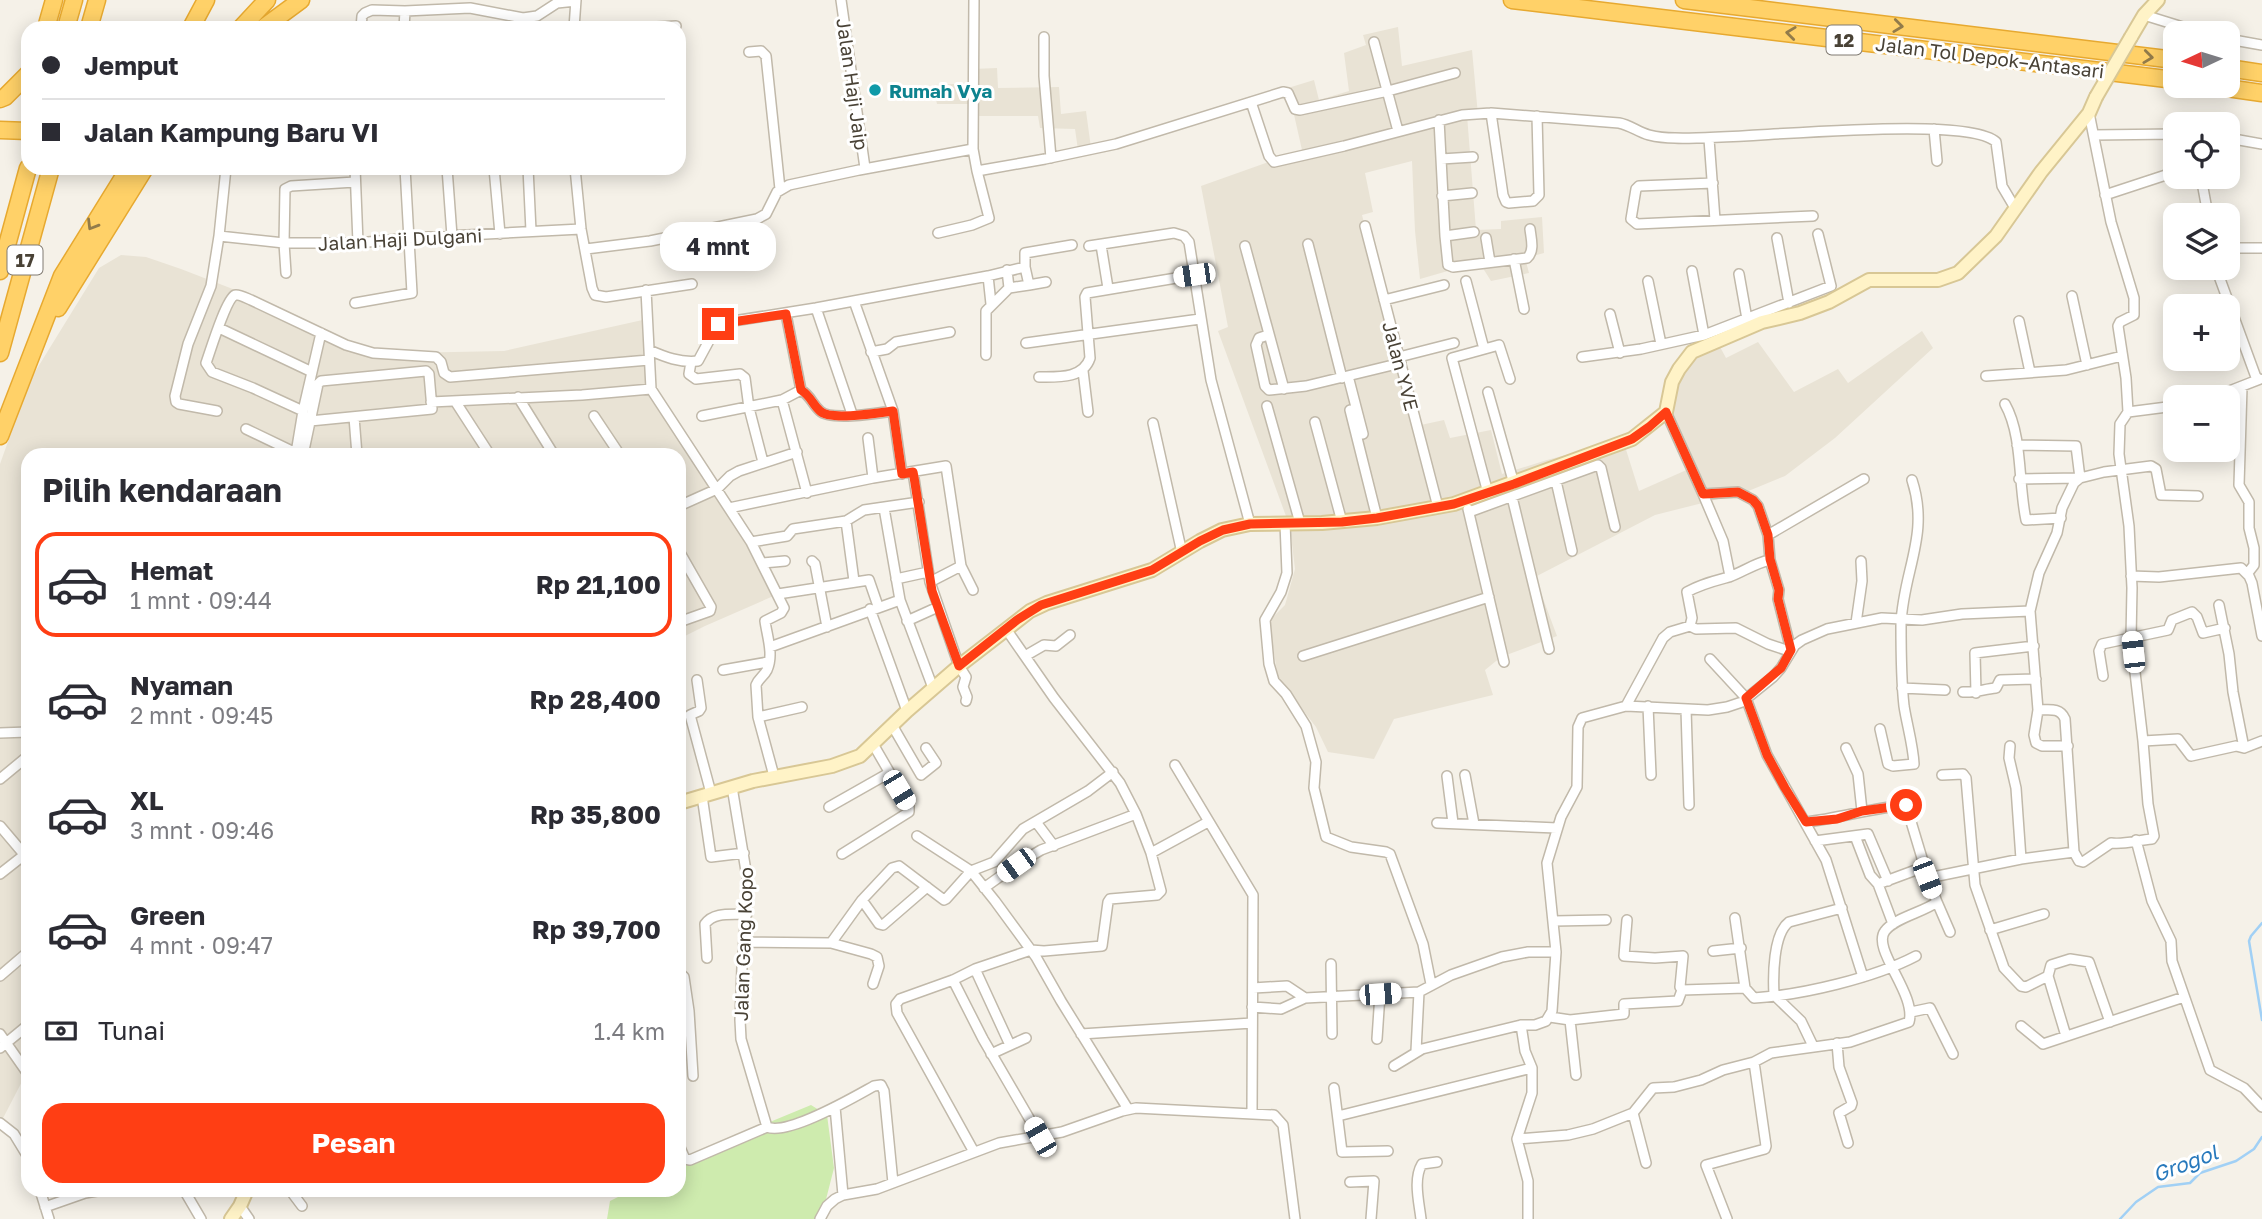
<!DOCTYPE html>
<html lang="id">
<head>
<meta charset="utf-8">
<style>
  body { margin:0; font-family:"Golos Text",sans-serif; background:#f2f2f3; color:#2b2b33; height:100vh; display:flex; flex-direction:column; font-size:26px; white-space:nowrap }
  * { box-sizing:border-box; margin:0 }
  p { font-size:23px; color:#7c7c81 }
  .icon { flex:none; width:38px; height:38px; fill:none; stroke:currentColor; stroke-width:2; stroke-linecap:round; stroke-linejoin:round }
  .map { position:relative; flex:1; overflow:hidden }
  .details { position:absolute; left:21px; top:448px; width:665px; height:749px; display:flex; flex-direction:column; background:#fff; border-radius:21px; box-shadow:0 4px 18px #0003 }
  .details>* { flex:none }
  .banner { position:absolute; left:21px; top:21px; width:665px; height:154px; border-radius:21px; box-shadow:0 4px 18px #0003; display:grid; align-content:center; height:154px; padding:0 21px; background:#fff }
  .needle { width:46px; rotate:266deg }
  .fabs { position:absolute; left:2163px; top:21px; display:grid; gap:14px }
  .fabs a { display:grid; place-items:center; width:77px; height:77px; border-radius:14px; background:#fff; box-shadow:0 4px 18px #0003; font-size:35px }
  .end { position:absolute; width:32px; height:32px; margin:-16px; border:9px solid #ff3e14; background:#fff; box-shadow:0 0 0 4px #fff }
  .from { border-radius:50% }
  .bubble { position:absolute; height:49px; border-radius:21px; background:#fff; box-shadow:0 4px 18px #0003; font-size:23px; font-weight:700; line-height:49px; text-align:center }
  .car { position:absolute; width:21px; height:42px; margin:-21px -10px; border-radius:9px; box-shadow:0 0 5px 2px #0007; background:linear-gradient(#fff 24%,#345 0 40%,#fff 0 76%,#345 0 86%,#fff 0) }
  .banner b { display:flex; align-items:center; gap:24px; height:66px; font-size:26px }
  .banner b+b { border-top:2px solid #e1e1e2 }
  .banner i { width:18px; height:18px; background:#2b2b33 }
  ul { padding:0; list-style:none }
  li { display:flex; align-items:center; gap:21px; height:105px; margin:0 14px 10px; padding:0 7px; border:4px solid transparent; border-radius:21px }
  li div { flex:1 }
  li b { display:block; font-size:26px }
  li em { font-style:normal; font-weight:700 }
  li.current { border-color:#ff3e14 }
  li>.icon { width:63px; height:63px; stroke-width:1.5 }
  h2 { padding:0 21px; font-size:32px; line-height:84px }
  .pay { display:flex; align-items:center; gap:18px; height:77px; padding:0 21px; font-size:26px }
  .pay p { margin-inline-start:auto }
  .cta { display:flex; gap:14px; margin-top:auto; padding:14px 21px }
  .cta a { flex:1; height:80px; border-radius:21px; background:#ff3e14; color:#fff; font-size:28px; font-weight:700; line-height:80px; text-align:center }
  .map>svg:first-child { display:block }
  .residential { fill:#e9e3d5 }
  .green { fill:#ceebae }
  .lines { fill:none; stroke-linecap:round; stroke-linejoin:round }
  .stream { stroke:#a1d0f5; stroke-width:2.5 }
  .street-casing { stroke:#c1b9aa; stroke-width:12 }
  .secondary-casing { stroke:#d8c795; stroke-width:16 }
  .highway-casing { stroke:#e7a930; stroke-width:19 }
  .street { stroke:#fff; stroke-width:9 }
  .secondary { stroke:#fff3c7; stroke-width:12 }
  .highway { stroke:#ffd168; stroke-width:16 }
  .secondary-bridge-casing { stroke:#d8c795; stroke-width:16; stroke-linecap:butt }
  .secondary-bridge { stroke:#fff3c7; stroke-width:12 }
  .oneway { stroke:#927b4a }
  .route { stroke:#ff3e14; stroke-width:9 }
  .culture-dot { fill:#0f9aa8; stroke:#fff; stroke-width:2.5 }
  .labels { text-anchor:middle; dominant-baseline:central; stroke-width:6; stroke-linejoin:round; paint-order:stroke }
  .shield { fill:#fff; stroke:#807b72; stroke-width:2 }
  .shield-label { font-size:18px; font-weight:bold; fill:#494236 }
  .street-label { font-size:19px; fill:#494236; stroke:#fff }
  .culture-label { font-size:19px; font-weight:bold; fill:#0d838f; stroke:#fff; text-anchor:start }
  .water-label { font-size:21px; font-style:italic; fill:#2879bc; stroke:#fff }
</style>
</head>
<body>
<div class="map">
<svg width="2262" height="1219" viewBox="0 0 2262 1219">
  <rect width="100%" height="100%" fill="#f5f1e8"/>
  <path class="residential" d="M1398,27L1402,66L1472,50L1478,115H1467L1476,230L1501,229V221L1542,217L1544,253L1525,258L1529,273L1491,281L1479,262L1420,279L1415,231L1412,161L1365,173L1373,212L1362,215L1416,426L1444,420L1450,438L1491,430L1502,474L1547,460L1623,440L1639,491L1691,468L1663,401L1696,348L1719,345L1726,358L1758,342L1794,392L1838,369L1848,383L1922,331L1933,348L1835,438L1785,476L1746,492L1655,515L1535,577L1557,636L1501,657L1485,670L1493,695L1394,719L1374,759L1328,752L1316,727L1278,678L1269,621L1285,605L1295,569L1290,527L1218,331L1228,327L1201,186L1302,150L1288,88L1314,80L1319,100L1349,91L1344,53L1366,45L1363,35Z
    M997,68L998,88L1059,87L1061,114L1086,111L1091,148L1078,150L1075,129L1040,128L1038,116H971L973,104H937L933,85L973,83V69Z
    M121,255L146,257L181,269L277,306L360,346L404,353L504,351L647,319L652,391L778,594L705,626L679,639V455H28V1070L0,1124V464L30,380L99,268Z"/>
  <path class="green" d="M811,1105L827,1115L834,1168L821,1219H607L610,1201L632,1190H679V1165L731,1138Z"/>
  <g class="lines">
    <path class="stream" d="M2262,923L2251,936L2249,941L2262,1020
      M2120,1219L2136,1202L2158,1187L2190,1183L2200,1173L2236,1161L2254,1149L2262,1137"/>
    <defs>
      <path id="street" d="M841,0L865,168
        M974,0L973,149L977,171L1045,159L1116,144L1283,92L1288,93L1295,109L1300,110L1388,91L1455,73
        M2144,15L2202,33
        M361,28L362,16L365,13L372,10L405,11L470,8L523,18L537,16L557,3L576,1
        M404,28L405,11
        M574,28L576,0
        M638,28L676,26
        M1044,37V76L1051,158
        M2228,39L2262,45
        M1374,42L1398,131
        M749,52L761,51L766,56L780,189
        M1251,102L1269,156L1274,162L1344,146L1462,115L1491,113L1619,123C1630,125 1638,132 1649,135C1657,137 1667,138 1675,138C1731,141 1965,113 1996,142L2002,186L2015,208
        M1491,113L1503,195L1506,202L1509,203L1533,201L1539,195L1537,116
        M2089,113L2111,222L2134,298V315L2120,322L2118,326L2126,378L2128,412
        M1439,120L1445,236L1448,265L1453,267L1527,258C1535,251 1531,238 1530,229
        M1934,129L1937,161
        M2094,135L2175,134
        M2228,138L2262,144
        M1709,139L1715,220
        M1441,159L1473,157
        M355,168L358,243
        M447,168L452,236
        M494,168L500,234
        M528,168L531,231
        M575,168L581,229L592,288L595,295L606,297L692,284
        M2201,177L2208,215
        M1713,183L1639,186L1636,189L1631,219L1637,224L1813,216
        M2105,195L2172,173V134
        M1442,196L1472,193
        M1365,226L1438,507
        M938,233L972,225L989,218L977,171
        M219,236L284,243H358L409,238L581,229
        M1445,236L1474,232
        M1486,238L1490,262
        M1777,238L1789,303
        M1308,244L1342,378
        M1101,245L1108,288
        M1089,246L1174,233L1184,236L1189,242L1211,380L1250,524
        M1245,246L1284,389
        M2228,248H2262
        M586,249L650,241L757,219L766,214L777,192L789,185L859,170L973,149
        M1514,259L1524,309
        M1025,267L1029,285L1046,282
        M2216,268L2257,380
        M1692,271L1704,335
        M286,273L284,243L285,189L291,186L355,182
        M1739,274L1747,319
        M988,276L991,304
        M1466,281L1484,349
        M1648,281L1661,344
        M1009,288L1029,285
        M646,290L651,389L751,542L784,608L781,613L765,621C767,636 774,655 767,670C764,676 759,678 756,685L758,717L774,776
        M2072,296L2087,365
        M1384,300L1444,285
        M854,301L893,411L902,474
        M355,303L412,293L405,168
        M816,308L852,414
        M786,314L801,390
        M1610,314L1620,353
        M2019,321L2030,372
        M708,325L816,308L988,276L1025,267V253L1072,245
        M219,328L312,372
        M1268,335L1259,338L1256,345L1265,386L1269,390L1306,386L1401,363
        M1026,343L1200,319
        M649,350C665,357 680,363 698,361L718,324
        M871,352L887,349L896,342L950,332
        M986,355V311L1009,288L1007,270
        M1399,357L1454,343
        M1582,357L1641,349L1704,335L1831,286L1818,234
        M691,362L689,374L696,379L740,374L745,378L749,408L763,462
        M1083,371L1088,412
        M1348,376L1363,434
        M1986,376L2066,370L2122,356
        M1039,377C1058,377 1083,379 1090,358L1085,297L1087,293L1194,275
        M2242,387L2239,485L2249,502V528L2254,548V565L2247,574
        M801,390C811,396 812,404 820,411C830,421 879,413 893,411
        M1488,392L1514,484
        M518,397L554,455
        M2214,397L2260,379
        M782,400L807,493
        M455,401L490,455
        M431,402L582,395L651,389
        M2005,404C2023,436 2018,483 2026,520L2061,518
        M1267,406L1300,523
        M1350,410L1377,518
        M217,411L179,404L176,402L175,396L188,344L211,286L219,236L226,168
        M303,411L253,388L212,372L206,363C210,352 226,299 235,295C239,294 246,298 251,300L346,345L373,353L436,357L441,362L444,373L450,377L649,360
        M1666,412L1703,494L1738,492L1753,500L1758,506L1768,535L1770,560L1779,590L1778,599L1791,650
        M594,416L620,455
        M702,416L782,400L801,390
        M354,417L357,455
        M1315,422L1342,522
        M1153,423L1182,553
        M246,429L296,453L303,411L321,333
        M868,438L873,478
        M2017,445L2076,446L2080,478L2019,479
        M303,455L318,384L321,381L426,371L429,374L432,409L310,421
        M913,472L930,582L959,666L966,677L963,687L967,697L966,701
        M1556,481L1572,551
        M1488,493L1452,358L1499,345L1510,379
        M1703,494L1723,541L1730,576
        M1512,497L1549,649
        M679,506L717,489L730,476L739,471L797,452
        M729,508L873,478L946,466L961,566L930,582
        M884,508L900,600L933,688
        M1468,509L1504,662
        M1469,512L1598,465L1601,468L1615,527
        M846,521L854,581
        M1285,523L1287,573L1281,592L1265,620L1269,664L1274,681L1286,694L1306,726L1316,762L1314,788L1326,837L1351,847L1386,852L1390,854L1423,944L1431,984
        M1768,535L1864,479
        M751,542L787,536L793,529L846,521L864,510L919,502
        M679,551L711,607L710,611L679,622
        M812,561L815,564L827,627
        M763,563L785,561
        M961,566L973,590
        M2131,576L2159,577L2241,568L2249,576L2252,583L2262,636
        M896,579L928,572
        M778,594L869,580L878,606
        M2219,605L2229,654L2233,692L2244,748
        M870,609L907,711
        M907,621L938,607
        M1856,623L1862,581L1861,561
        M1690,626L1692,618L1687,592C1701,584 1714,581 1729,577C1743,572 1755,563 1770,560
        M770,647L900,600
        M1025,656L1044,645L1056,646L1070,635
        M1303,656L1489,597
        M1710,659L1746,698L1767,755L1826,860L1863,977
        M723,670L768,662
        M2103,676L2099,651L2102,644L2168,630L2172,620L2192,612L2197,617L2203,633L2225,628
        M697,680L701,708L699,711L690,715L711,793
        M1902,688L1945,690
        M1963,692C1975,693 1984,689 1996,688L2000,680L2036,679
        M1976,693L1975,653L2034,646
        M1626,706L1663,638L1670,632L1690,626L1696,629L1736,628L1768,644L1789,651
        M1648,706L1651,775
        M1686,709L1689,805
        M2038,710L2034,735L2036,743L2042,746H2068
        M758,717L802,707
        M892,725L921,775L936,763L926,748
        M1880,729L1888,764L1893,766L1914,764C1913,745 1907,725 1904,706C1901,679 1901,651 1901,624C1903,571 1930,535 1912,480
        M0,733L28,732
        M2143,741L2178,739L2191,756L2236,746L2244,748L2262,741
        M2010,746L2009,758L2016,788L2021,859
        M1846,748L1858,774L1862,811
        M1175,765L1253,895L1252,1113
        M1465,775L1474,824
        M1942,775L1963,774L1966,778L1975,885L2004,968L2021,986L2026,987L2048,976L2051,965L2070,959L2089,962L2110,1022
        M1447,776L1453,823
        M0,779L28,756
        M732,787L748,883L742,967L740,1020L741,1039L767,1127
        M702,796L711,857L744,853
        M829,807L889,773
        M1036,822L1054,846
        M1806,822C1840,818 1872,808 1906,805L1928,878L2021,859L2074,852L2065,719C2060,707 2049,710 2038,710L2030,611
        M1437,823L1557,828
        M0,826L28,859
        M917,836L971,871L995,901L1036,957L1061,1001L1128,1109
        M1855,836L1870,875L1878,884L1924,867
        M2136,840L2152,901L2171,941L2172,961L2210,1070L2244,1088L2262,1107
        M1815,841L1868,834L1888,881
        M2074,852L2079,861L2083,862L2111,843C2124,845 2138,840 2152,839L2154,836L2148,804L2143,741L2131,638L2132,588L2129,526L2119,454L2120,424L2128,412L2175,406
        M1151,853L1208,822
        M842,854L909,812V806L873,744
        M0,874L28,852
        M1878,884L1893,924
        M984,888L1016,865L1041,850L1136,814
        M862,900L879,924L883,925L927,887
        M1937,902L1950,932
        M1735,918L1745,988
        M1554,921L1606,920
        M1990,930L2044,914
        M744,942L831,943L871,954L877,957L879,966L873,984
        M831,943L862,900L892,868L899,866L944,900L946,899L971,871L994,862L1023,829L1088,791L1113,772
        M1713,951L1741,948
        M707,958L705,924C714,911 733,915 747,914
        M1331,964L1332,1034
        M975,969L1031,950L1044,951L1102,946L1108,902L1110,899L1157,895L1161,891L1151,853L1136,814L1120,783L1054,698L1006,629
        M679,972L684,977L689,1011L693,1076
        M0,976L28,952
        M2048,976L2066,1036
        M953,980L983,1039L1040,1137
        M1253,988L1287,986L1305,998L1419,992L1451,975L1502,957L1528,952H1556
        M1682,990L1745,988L1754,998C1802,995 1874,978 1916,956
        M1252,1007L1281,1009L1305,998
        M1911,1012L1930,1008L1953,1054
        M1550,1017L1570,1020L1624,1014V1004L1678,1001L1682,990L1680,987L1683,956L1655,958L1624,956L1627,920
        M1570,1020L1576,1075
        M2021,1026L2043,1044L2184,997
        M0,1034L28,1074
        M1081,1034L1252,1023
        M1377,1039L1380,994
        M1837,1043L1839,1067L1852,1103L1851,1106L1839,1113L1848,1143
        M1813,1046L1801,1021L1774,995C1773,976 1773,934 1789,922L1842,908
        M0,1048L28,1025
        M1416,1051L1419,992
        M991,1054L1026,1038
        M1394,1066L1422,1049L1521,1025
        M1334,1088L1342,1152L1388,1151
        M835,1107L843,1195
        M1633,1113L1646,1163
        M1338,1116L1532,1068
        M0,1123L14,1134L28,1157
        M767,1127C788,1136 854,1097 874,1086L881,1085L884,1091L893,1183
        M1517,1139L1568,1135L1593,1129L1633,1113L1653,1088L1674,1087L1701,1080L1723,1070L1754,1062L1771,1053L1850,1042L1909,1022C1917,994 1871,949 1885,931C1894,918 1924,912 1937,902L1928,878
        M679,1145L685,1159L690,1160L767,1127
        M974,1152L897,1013L896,1004L900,999L953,980L975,969L1010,1045
        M1350,1182L1374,1181L1371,1219
        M40,1190L49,1219
        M184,1190L201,1219
        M290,1190L302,1206
        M240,1206L249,1219
        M45,1207L85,1193L103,1190
        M820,1219L827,1206L835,1199L843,1195L877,1189L999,1143L1062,1132L1122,1111L1136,1108L1274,1115L1283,1125L1295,1219
        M1421,1219C1419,1202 1413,1179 1422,1164L1437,1162
        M1528,1219V1181L1517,1139L1532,1093V1068L1525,1051L1521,1025H1535L1546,1021L1552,1011L1556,952L1547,863L1561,817L1577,787L1578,727L1582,718L1626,706L1708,710L1727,707L1742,702L1773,677L1781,668L1795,645L1802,640L1827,629L1882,618L1922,620L1962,614L2030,611L2039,573L2057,533L2062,508L2074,483L2080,478L2104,472L2151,466L2156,469L2161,495L2198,496
        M1727,1219L1706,1165L1765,1149L1766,1146L1754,1062"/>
      <path id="secondary" d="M2131,37L2144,15L2158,0
        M679,803L753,781L832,766L860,756L907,711L959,666L1030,611L1047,603L1152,570L1200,541L1222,530L1250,524L1322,523L1377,518L1454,504L1632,439L1666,412L1672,382L1679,369L1692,352L1762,322L1800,313L1829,302L1869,280H1938L1958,273L1996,236L2041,172L2089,113L2096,97
        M231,1219L240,1206L247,1190"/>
      <path id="highway" d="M1512,0L2175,80
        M1684,0L2175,60
        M46,28L54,0
        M66,28L74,0
        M89,28L97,0
        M191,28L206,0
        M241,28L267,0
        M263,28L301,0
        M2228,68L2262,73
        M2213,86L2262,93
        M0,99L5,97L28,74
        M0,130L28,131
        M0,271L28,168
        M58,308L145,168
        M0,353L51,168
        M0,436L62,276L129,168"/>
    </defs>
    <use href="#street" class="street-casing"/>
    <use href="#secondary" class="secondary-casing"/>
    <use href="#highway" class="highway-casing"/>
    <use href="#street" class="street"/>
    <use href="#secondary" class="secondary"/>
    <use href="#highway" class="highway"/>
    <defs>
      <path id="secondary-bridge" d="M2096,97L2131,37"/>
    </defs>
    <use href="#secondary-bridge" class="secondary-bridge-casing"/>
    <use href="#secondary-bridge" class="secondary-bridge"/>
  </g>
  <defs><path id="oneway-chevron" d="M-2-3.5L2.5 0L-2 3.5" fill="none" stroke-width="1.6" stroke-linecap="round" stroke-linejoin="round" transform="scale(1.75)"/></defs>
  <g class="oneway">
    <use href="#oneway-chevron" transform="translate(1898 26) rotate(7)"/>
    <use href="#oneway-chevron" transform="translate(1791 33) rotate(-173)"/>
    <use href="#oneway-chevron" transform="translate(2148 57) rotate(7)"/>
    <use href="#oneway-chevron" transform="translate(92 225) rotate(121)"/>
  </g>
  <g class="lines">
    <path class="route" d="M718,324L786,314L801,390C811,396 812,404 820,411C830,421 878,413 893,411L902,474L913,472L914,477L932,591L959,666L1017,620L1041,605L1152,570L1200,541L1223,530L1250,524L1342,522L1377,518L1454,504L1514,484L1632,439L1649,427L1666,412L1703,494L1738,492L1753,500L1758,506L1768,535L1770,559L1779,590L1778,599L1791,650L1781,668L1746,698L1767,755L1785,788L1806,822L1837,819L1862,811L1906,805"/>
  </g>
  <circle class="culture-dot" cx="875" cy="90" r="7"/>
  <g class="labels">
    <g class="shield">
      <rect x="1826.5" y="25.5" width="35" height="29" rx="5"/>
      <rect x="7.5" y="245.5" width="35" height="29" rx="5"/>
    </g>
    <g class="shield-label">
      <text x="1844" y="40">12</text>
      <text x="25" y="260">17</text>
    </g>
    <g class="street-label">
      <text transform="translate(1990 57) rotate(7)">Jalan Tol Depok–Antasari</text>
      <text transform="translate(853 84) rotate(82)">Jalan Haji Jaip</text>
      <text transform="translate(400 239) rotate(-3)">Jalan Haji Dulgani</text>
      <text transform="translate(1401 366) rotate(75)">Jalan YVE</text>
      <text transform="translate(743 944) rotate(-88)">Jalan Gang Kopo</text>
    </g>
    <g class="culture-label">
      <text x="889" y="90">Rumah Vya</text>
    </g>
    <g class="water-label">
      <text transform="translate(2185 1163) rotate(-21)">Grogol</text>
    </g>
  </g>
</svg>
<div class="fabs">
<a><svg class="needle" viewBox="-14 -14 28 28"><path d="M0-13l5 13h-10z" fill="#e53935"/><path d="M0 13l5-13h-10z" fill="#7c7c81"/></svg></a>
<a><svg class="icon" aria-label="locate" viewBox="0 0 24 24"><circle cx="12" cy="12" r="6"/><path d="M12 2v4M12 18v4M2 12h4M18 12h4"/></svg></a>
<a><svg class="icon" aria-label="layers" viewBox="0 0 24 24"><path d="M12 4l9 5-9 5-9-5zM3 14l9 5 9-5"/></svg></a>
<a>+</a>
<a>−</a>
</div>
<i class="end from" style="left:1906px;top:805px"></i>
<i class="end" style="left:718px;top:324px"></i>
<div class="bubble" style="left:660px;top:222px;width:116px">4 mnt</div>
<i class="car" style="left:1194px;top:275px;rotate:262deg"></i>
<i class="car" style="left:2133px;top:652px;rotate:354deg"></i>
<i class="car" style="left:899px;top:790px;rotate:149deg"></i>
<i class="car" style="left:1016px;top:865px;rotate:234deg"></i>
<i class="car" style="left:1927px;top:878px;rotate:159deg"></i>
<i class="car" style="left:1380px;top:994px;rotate:86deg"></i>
<i class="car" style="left:1040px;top:1137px;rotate:330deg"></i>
<div class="banner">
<b><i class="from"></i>Jemput</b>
<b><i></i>Jalan Kampung Baru VI</b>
</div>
<section class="details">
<h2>Pilih kendaraan</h2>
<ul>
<li class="current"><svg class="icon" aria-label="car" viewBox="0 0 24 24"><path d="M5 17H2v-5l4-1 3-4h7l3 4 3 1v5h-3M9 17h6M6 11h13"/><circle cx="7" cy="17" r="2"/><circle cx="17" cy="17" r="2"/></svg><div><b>Hemat</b><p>1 mnt · 09:44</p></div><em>Rp 21,100</em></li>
<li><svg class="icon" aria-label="car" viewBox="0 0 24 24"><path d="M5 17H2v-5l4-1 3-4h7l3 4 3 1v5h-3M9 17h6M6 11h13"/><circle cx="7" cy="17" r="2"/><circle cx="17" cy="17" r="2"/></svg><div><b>Nyaman</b><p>2 mnt · 09:45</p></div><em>Rp 28,400</em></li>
<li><svg class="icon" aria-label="car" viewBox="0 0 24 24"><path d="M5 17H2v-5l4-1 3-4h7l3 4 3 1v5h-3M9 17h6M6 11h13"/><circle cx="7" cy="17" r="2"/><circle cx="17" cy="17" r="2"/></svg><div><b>XL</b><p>3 mnt · 09:46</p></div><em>Rp 35,800</em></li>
<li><svg class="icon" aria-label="car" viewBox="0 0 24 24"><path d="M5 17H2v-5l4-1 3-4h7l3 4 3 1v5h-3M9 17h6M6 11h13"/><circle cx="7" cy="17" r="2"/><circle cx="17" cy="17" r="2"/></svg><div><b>Green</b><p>4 mnt · 09:47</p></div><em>Rp 39,700</em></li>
</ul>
<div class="pay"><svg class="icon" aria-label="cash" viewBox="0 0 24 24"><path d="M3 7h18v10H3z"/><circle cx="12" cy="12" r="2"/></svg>Tunai<p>1.4 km</p></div>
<div class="cta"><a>Pesan</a></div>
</section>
</div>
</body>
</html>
